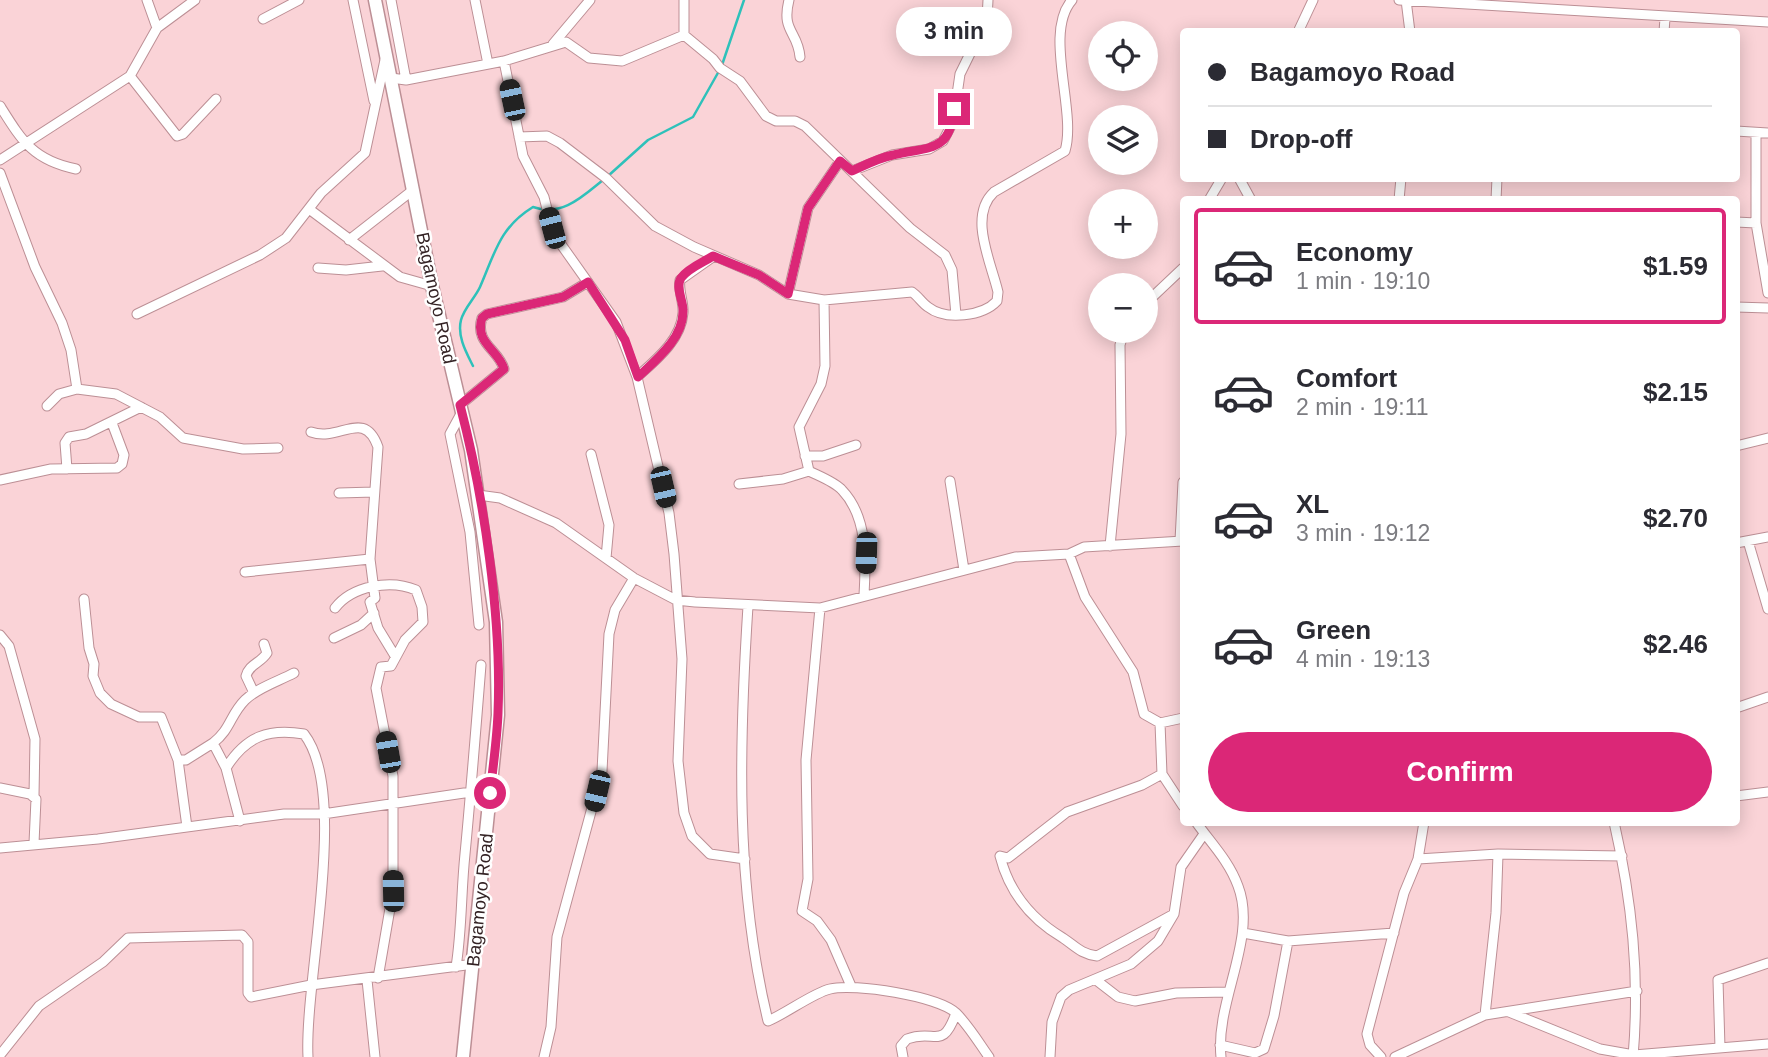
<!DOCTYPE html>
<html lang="en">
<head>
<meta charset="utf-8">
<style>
  body { margin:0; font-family:Arial,sans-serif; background:#f2f2f3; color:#2b2b33; height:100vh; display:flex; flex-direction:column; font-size:26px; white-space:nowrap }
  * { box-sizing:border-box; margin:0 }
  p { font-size:23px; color:#7c7c81 }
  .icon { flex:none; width:38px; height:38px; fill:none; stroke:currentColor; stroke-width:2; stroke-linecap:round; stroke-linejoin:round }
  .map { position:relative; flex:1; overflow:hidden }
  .panel { position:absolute; left:1180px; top:196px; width:560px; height:630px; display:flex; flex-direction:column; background:#fff; border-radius:7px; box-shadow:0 4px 18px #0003 }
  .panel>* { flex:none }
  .banner { position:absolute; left:1180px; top:28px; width:560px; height:154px; border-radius:7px; box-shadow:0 4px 18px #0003; display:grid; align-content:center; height:154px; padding:0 28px; background:#fff }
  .fabs { position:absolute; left:1088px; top:21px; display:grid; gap:14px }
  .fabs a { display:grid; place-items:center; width:70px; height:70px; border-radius:50%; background:#fff; box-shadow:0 4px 18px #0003; font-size:35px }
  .end { position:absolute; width:32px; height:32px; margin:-16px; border:9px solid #db2777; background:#fff; box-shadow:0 0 0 4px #fff }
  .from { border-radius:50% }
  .bubble { position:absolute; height:49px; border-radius:24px; background:#fff; box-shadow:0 4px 18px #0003; font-size:23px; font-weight:800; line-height:49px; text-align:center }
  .car { position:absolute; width:21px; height:42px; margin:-21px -10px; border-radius:9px; box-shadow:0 0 5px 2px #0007; background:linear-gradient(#222 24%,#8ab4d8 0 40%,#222 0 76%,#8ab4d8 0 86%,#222 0) }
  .banner b { display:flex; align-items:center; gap:24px; height:66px; font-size:26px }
  .banner b+b { border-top:2px solid #e1e1e2 }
  .banner i { width:18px; height:18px; background:#2b2b33 }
  ul { padding:12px 0 0; list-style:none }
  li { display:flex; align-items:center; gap:21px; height:116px; margin:0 14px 10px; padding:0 14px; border:4px solid transparent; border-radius:7px }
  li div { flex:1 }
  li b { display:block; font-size:26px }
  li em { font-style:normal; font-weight:800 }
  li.active { border-color:#db2777 }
  li>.icon { width:63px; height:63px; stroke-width:1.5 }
  .primary-button { display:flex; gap:14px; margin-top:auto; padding:14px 28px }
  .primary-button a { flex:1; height:80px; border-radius:42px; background:#db2777; color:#fff; font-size:28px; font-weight:800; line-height:80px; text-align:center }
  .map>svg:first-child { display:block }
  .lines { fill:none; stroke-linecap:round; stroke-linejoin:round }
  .stream { stroke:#2ec1ba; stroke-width:2.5 }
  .minor-casing { stroke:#bc8f95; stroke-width:11 }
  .highway-casing { stroke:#bc8f95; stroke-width:15 }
  .minor { stroke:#fff; stroke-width:9 }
  .highway { stroke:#fff; stroke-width:12 }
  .route { stroke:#db2777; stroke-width:9 }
  .labels { text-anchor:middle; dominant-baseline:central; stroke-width:5; stroke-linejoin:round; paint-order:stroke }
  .street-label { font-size:18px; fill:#342325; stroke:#fff }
</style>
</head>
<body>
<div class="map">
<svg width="1768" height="1057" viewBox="0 0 1768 1057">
  <rect width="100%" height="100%" fill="#fad3d7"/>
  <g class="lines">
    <path class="stream" d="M722,65L744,0
      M608,176L648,140L693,117L719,71
      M473,366C466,352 457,336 461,320C464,308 475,298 480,287C495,253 499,228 533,207C562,217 582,197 603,180"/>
    <defs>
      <path id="minor" d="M147,0L157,28
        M353,0L374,101
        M391,0L406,80
        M475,0L488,64
        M684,0V35
        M789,0C781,32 798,31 800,57
        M1399,0L1768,22
        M1406,0L1410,32
        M263,19L299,0
        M1298,32L1313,0
        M1664,32L1665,18
        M553,44L590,0
        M504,61L523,156L544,197L553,233L616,322L637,377L669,513L674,554L682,659L678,761L684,813L692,836L710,854L745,859
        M130,76L177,136L183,134L216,99
        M391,78L406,80L504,61L566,42L589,58L622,61L684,35L713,59L720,68L740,81L766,116L776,121H795L805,126L910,228L945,255L952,270L956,315
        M0,106C22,141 33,160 76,169
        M1736,131L1768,133
        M1756,133V223L1768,293
        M519,137L547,136L560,143L606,178L655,226L694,247L759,275L788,294L824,300L912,292C918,296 922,303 928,307C946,321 983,316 997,301L998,292C991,262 968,216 994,192L1065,151C1077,111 1043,33 1072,0
        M0,160L130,76L157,28L195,0
        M852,171L892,155L929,149L943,141L953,122L960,74L987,19L988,0
        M0,173L35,267L62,323L71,350L77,389L116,394L160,417L183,438L243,449L278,448
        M1239,178L1251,200
        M1209,200L1222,178
        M1399,200L1401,178
        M1496,200L1497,178
        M309,209L400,277L432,286
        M1736,222L1756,223
        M349,240L413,190
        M318,268L346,270L382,266
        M788,294L808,208L840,161
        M1146,303L1183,268
        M1736,307L1768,308
        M137,314L260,255L286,238L321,193L365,153L385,60
        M637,377C656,360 681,340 683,313C684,302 678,291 680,280L714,256
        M460,405L504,369C499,350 474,343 482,318L487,314L563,297L588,282
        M47,406L59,394L77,389
        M462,412L450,434L470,532L479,625
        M311,432C340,442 364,408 378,447L370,559L375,598L370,602L378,628L395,656
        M1736,446L1768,438
        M591,454L609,525L606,558
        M805,456H823L856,445
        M67,469L65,443L69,437L86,434L141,407
        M809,471L799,427L821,384L825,366L824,300
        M0,480L51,469L117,468L122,464L124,455L112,423
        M950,481L964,570
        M739,484L783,479L809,471C819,476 835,482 842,490C868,517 866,561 864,595
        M339,493L374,492
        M478,495L500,498L556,523L634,578L676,600L695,602L820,608L1015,557L1069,554L1084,547L1183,541
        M1180,541L1183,482
        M1748,541L1768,609
        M1736,543L1768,537
        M1110,546L1121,434L1120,345L1124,331
        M1069,554L1085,597L1133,672L1144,714L1160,723L1183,718
        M245,572L370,559
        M84,599L89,648L94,664L93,676L100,693L111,704L139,717H161L178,760H186L213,743L226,768
        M748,606C739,745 735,885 768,1021C787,1013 813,993 830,989C854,983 938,996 956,1013C969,1026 979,1043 989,1057
        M335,608C352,586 390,579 416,590L422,607L423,622L405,640L391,666L381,667L376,688L393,776V891L378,978
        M820,608L806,760L808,879L802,911L817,921L831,940L851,986
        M0,635L9,646L35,739L34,796
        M334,638L361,625L374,613
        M254,693L246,676C249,664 261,663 267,653L264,644
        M1736,708L1768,697
        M1160,723L1162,774L1183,806
        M213,743C231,729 230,715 245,700C257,688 279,681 294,673
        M178,760L187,827
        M1162,774L1142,785L1067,812L1008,858L1000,856C1009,892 1031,919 1063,938C1075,946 1081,954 1097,956L1174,914
        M0,788L30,794L36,799L34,843
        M1736,796L1768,792
        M240,821L226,768C246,736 269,728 304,734C350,793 304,980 308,1057
        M1196,822C1211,843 1229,861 1238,886C1258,938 1215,1001 1221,1057
        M1614,822C1632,901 1640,976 1633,1057
        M0,848L98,839L284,814H323L464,793H490
        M1498,854L1622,856
        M1418,859L1498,854L1496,913L1485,1015
        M1243,933L1288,941L1394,933
        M456,967C462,929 461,892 465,854C471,791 476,728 481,665
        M367,980L375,1057
        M1096,980L1118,997L1135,1001L1176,993L1228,992
        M1509,1012L1600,1049L1634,1055L1768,1044
        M1220,1045L1255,1053L1264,1049L1274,1016L1288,941
        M1720,1048L1718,980L1768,963
        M0,1055L39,1006L103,962L128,938L242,935L248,942V993L251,997L311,985L474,964
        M544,1057L551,1027L557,937L602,771L609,634L615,610L634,578
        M903,1057L901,1046L907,1039C935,1028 942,1052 956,1013
        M1050,1057L1052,1022L1061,997L1069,990L1131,964L1158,941L1174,914L1181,867L1204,834
        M1381,1057L1370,1045L1367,1034L1404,893L1418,859L1424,822
        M1395,1057L1485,1015L1637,991"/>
      <path id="highway" d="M375,0L432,286L471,450L496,622L498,715L463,1057"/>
    </defs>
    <use href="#minor" class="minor-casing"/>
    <use href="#highway" class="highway-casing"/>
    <use href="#minor" class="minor"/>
    <use href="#highway" class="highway"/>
  </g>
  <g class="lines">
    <path class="route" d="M490,793C493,767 497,740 498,713C502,618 484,497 460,405L504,369C499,350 474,343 482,318L487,314L563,297L588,282L625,340L638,377C656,360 684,338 683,310C683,300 675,287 681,278C688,268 704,262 713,256L759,275L788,294L808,208L840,161L852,171C865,165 878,158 893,155C928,146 950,154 954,109"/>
  </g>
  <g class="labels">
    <g class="street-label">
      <text transform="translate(436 298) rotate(78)">Bagamoyo Road</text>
      <text transform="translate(480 900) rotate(-84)">Bagamoyo Road</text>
    </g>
  </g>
</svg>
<div class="fabs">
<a><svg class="icon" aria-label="locate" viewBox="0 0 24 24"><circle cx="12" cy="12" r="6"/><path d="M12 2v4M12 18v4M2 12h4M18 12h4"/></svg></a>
<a><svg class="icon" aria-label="layers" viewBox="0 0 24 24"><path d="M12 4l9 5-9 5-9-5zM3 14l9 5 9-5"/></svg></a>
<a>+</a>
<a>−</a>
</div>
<i class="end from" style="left:490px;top:793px"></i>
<i class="end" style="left:954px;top:109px"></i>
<div class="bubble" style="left:896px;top:7px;width:116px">3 min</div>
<i class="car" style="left:512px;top:100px;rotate:348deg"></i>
<i class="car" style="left:552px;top:228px;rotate:345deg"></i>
<i class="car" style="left:663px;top:487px;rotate:167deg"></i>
<i class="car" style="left:866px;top:553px;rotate:182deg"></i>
<i class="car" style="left:388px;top:752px;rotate:350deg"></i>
<i class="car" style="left:597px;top:791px;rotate:193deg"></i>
<i class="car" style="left:393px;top:891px;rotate:359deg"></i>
<div class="banner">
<b><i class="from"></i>Bagamoyo Road</b>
<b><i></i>Drop-off</b>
</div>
<section class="panel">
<ul>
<li class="active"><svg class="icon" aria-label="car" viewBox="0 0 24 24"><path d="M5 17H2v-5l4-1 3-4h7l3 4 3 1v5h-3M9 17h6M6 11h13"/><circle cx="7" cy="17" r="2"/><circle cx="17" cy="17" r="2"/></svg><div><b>Economy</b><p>1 min · 19:10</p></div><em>$1.59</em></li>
<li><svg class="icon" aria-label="car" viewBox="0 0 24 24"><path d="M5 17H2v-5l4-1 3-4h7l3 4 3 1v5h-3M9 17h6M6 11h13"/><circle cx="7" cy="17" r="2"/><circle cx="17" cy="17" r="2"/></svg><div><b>Comfort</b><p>2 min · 19:11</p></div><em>$2.15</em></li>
<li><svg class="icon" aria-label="car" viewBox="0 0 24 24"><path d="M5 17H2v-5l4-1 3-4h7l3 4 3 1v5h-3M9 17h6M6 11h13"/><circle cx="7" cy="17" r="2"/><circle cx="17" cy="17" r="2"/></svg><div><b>XL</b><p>3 min · 19:12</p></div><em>$2.70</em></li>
<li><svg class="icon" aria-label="car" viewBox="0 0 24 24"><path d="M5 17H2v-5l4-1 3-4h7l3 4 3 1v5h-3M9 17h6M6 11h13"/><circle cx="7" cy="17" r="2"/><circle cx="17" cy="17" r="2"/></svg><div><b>Green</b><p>4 min · 19:13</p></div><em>$2.46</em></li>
</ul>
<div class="primary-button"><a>Confirm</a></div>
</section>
</div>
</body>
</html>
